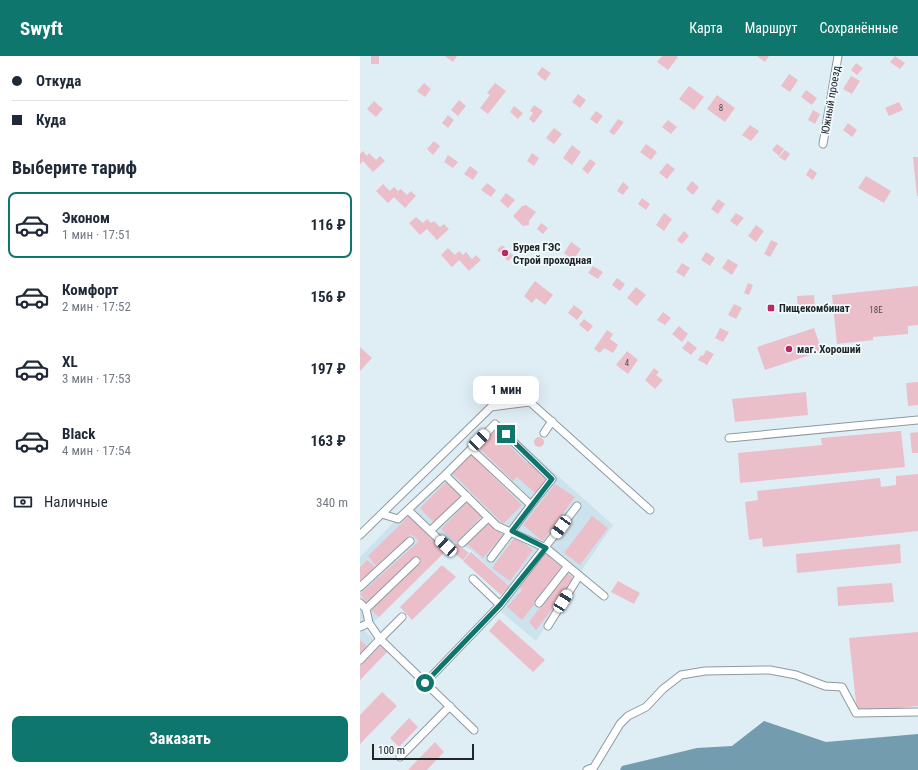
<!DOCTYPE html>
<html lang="ru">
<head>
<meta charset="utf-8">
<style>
  body { margin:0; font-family:"Roboto Condensed",sans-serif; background:#f6f6f7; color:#1f2937; height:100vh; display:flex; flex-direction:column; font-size:15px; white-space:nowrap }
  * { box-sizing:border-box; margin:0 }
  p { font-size:13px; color:#747a83 }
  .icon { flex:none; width:22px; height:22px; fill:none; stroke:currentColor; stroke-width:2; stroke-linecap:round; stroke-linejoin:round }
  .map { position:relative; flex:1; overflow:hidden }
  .side { display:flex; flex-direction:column; background:#fff; width:360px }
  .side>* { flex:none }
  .top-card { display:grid; align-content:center; height:88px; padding:0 12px; background:#fff }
  .scale { position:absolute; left:12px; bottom:10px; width:102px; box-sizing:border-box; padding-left:4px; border:2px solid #202628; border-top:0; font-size:11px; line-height:14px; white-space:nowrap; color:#202628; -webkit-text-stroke:3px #f1fafe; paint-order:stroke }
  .end { position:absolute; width:18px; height:18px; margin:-9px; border:5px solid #0f766e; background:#fff; box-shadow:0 0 0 2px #fff }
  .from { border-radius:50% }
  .bubble { position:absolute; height:28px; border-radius:8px; background:#fff; box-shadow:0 4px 16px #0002; font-size:13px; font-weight:700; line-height:28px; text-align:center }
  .car { position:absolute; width:12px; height:24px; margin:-12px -6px; border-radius:5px; box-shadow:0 0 3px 1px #0007; background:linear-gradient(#fff 24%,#345 0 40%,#fff 0 76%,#345 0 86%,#fff 0) }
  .top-card b { display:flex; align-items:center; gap:14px; height:38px; font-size:15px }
  .top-card b+b { border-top:1px solid #e0e1e3 }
  .top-card i { width:10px; height:10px; background:#1f2937 }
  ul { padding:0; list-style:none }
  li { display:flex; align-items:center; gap:12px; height:66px; margin:0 8px 6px; padding:0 4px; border:2px solid transparent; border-radius:8px }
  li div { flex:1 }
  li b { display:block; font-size:15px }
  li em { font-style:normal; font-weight:700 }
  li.active { border-color:#0f766e }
  li>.icon { width:36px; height:36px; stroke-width:1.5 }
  h2 { padding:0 12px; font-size:18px; line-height:48px }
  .pay { display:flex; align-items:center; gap:10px; height:44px; padding:0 12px; font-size:15px }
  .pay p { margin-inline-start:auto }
  .cta { display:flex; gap:8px; margin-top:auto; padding:8px 12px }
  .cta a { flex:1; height:46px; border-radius:8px; background:#0f766e; color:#fff; font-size:16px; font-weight:700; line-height:46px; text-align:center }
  header { display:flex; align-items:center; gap:24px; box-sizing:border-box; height:56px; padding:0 20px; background:#0f766e; color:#fff }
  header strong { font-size:19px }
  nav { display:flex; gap:22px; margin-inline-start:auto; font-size:14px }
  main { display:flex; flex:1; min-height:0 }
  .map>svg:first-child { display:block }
  .built { fill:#cce2ed }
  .water { fill:#739cae }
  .building { fill:#ebbfc9 }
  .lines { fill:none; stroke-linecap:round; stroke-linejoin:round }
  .minor-casing { stroke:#8d9aa0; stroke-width:9 }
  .minor { stroke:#fff; stroke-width:7 }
  .route { stroke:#0f766e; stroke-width:5 }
  .poi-dot { fill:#b82b60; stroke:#f1fafe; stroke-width:1.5 }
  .labels { text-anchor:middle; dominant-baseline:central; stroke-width:3.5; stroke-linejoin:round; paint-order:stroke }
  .number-label { font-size:9px; fill:#534c50 }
  .street-label { font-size:11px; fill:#202628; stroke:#f1fafe }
  .poi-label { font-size:11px; font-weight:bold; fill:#202628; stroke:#f1fafe; text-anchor:start }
</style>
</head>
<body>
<header>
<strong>Swyft</strong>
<nav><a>Карта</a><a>Маршрут</a><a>Сохранённые</a></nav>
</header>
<main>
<section class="side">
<div class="top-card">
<b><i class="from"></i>Откуда</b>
<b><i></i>Куда</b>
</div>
<h2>Выберите тариф</h2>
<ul>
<li class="active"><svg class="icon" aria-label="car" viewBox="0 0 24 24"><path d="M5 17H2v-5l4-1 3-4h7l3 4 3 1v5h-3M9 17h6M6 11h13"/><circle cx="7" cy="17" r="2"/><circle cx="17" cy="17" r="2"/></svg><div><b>Эконом</b><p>1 мин · 17:51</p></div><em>116 ₽</em></li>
<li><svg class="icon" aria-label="car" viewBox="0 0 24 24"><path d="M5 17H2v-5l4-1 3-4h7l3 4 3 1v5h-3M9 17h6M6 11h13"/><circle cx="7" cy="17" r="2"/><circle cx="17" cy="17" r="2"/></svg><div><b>Комфорт</b><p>2 мин · 17:52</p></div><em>156 ₽</em></li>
<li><svg class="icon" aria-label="car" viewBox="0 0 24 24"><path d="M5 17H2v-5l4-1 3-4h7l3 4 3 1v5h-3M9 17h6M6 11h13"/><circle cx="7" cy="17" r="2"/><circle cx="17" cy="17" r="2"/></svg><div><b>XL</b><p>3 мин · 17:53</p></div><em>197 ₽</em></li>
<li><svg class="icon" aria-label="car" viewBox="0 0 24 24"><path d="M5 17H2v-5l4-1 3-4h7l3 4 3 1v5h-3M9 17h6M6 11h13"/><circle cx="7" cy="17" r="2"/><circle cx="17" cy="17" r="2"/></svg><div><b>Black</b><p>4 мин · 17:54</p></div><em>163 ₽</em></li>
</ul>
<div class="pay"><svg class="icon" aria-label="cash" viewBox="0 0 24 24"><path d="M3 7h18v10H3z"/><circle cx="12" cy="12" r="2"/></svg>Наличные<p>340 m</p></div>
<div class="cta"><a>Заказать</a></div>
</section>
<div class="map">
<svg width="558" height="714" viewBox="0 0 558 714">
  <rect width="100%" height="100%" fill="#dfeef5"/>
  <path class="built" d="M134,363L253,469L215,524L176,585L139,554L149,530L111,494L94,486L5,575L27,596L0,624V501Z"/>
  <path class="water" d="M404,665L466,686L558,678V714H260L262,710L337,692L372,690Z"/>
  <path class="building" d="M11,0H19V8H11Z
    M85,0H97L93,6Z
    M302,0H316L318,1L308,14L297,6Z
    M397,0H409L405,6Z
    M535,0L545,7L540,13L530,6Z
    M496,7L503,12L497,19L491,14Z
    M182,11L191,17L185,25L177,18Z
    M429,18L438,24L430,36L421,30Z
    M491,20L500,25L492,38L483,33Z
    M64,27L71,33L65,41L57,35Z
    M135,27L146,35L128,58L120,52L130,39L127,37Z
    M329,30L344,41L334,54L319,43Z
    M446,34L457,42L452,49L441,41Z
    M218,38L226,44L220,52L212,46Z
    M357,39L375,52L365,66L347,53Z
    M99,44L106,50L98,60L91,54Z
    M14,45L23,53L16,61L7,53Z
    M539,46L543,54L529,60L525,52Z
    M174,49L183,55L174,67L169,63L173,57L170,55Z
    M154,50L163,57L158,63L150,56Z
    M453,54L460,58L455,68L448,64Z
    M236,55L243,60L237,68L230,63Z
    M88,59L94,64L88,72L82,67Z
    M258,63L264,66L254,79L249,76Z
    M308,64L317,71L311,78L302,71Z
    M488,67L497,74L492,81L483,74Z
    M390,69L399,75L391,85L382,79Z
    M194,72L202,78L194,88L186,82Z
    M74,85L80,90L73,99L67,93Z
    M286,88L297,96L291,104L280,96Z
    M417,88L424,93L419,100L412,94Z
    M212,89L221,96L212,109L203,102Z
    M425,94L430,98L425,105L419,101Z
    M3,95L7,100L9,97L16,104L20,100L25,105L13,116L3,105L0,108V98Z
    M172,97L179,102L174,110L167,105Z
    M88,99L98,106L93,112L84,106Z
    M553,101H558V140H557Z
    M230,103L236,107L228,118L222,113Z
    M307,107L315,113L307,123L299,117Z
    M110,110L118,116L113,124L104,118Z
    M450,112L457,117L453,124L446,119Z
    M506,120L531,135L524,147L498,132Z
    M332,125L339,131L333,139L326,133Z
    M263,126L269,131L263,139L257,135Z
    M127,127L136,134L131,141L121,134Z
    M23,128L30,135L34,131L38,135L41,133L47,139L51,135L56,140L45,152L34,141L28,147L16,135Z
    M146,137L155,144L148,152L140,145Z
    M282,142L290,148L286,154L278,148Z
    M358,143L365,148L358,158L351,153Z
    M166,149L176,156L169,165V169L163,170L153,160L162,150Z
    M304,157L312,163L304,175L296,169Z
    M376,157L384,162L377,170L370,165Z
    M56,161L63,167L67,163L71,167L74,165L80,171L84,168L89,173L77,184L67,173L60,179L49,167Z
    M181,167L188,172L183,178L177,173Z
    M396,169L404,175L396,186L388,180Z
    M324,175L329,180L322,188L317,184Z
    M411,184L418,187L410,201L404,198Z
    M211,186L221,193L213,204L204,197Z
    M142,189L154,200L148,205L137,194Z
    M88,192L95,199L99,195L103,199L106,196L112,203L116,199L121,204L109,215L99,204L92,211L81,199Z
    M346,196L355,202L350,210L341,204Z
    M368,203L378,209L372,219L362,212Z
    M322,207L330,212L324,221L316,216Z
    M233,210L243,216L238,223L228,217Z
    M257,222L265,228L260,235L252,229Z
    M175,225L193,239L185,249L176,242L172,247L164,240Z
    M388,227L393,229L389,239L384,237Z
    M558,230V269L548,270V278L513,281V284L477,288L472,239Z
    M276,231L286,239L277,250L267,242Z
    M454,239L455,253L438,254L437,240Z
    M374,248L382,252L376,263L368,259Z
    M214,249L223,256L217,264L208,257Z
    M303,256L311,262L305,269L297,264Z
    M224,263L233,270L228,276L219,269Z
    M319,270L328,278L322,286L312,278Z
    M360,272L369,276L363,286L355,282Z
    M454,272L462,295L405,314L397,291Z
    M247,274L253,278L250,283L258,289L253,297L244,292L240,297L234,293Z
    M328,285L337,292L331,299L322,292Z
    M0,291L12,302L0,315Z
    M346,294L354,298L347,309L338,304L341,299L343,300Z
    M267,295L278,304L268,318L256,309Z
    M294,312L299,316L296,319L303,324L295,333L285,324Z
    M558,326V349L548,350L546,327Z
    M446,336L448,359L375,366L372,343Z
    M132,373L167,407L170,404L189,423L175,437L157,421L153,425L116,389Z
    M541,375L545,411L380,427L378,397L462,389L461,382Z
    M558,376V397H552L550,377Z
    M174 386a5 5 0 1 1 10 0a5 5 0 1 1-10 0Z
    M110,397L162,449L143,468L91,416Z
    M558,418V475L403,491L402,482L389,484L385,446L398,444L397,435L520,422L521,431L536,429V420Z
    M87,425L102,441L74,467L60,452Z
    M195,428L215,441L183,485L163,469Z
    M107,446L122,460L96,487L81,473Z
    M49,460L85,496L19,561L11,554L61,505L56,500L7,547L0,538L59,485L51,478L17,511L8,500Z
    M232,460L248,472L220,509L204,497Z
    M128,465L143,479L123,502L107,488Z
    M155,481L173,494L150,525L132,512Z
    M96,487L109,497L103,504L90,494Z
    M540,488L541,507L437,517L436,498Z
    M111,496L149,530L141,539L103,505Z
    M185,497L203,512L162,564L147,551L162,534L159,530Z
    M7,504L17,512L0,529V511Z
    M82,509L96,521L52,564L40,551Z
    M207,516L215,524L176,574L169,566Z
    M258,525L280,537L274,548L251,536Z
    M532,527L534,546L478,550L477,531Z
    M139,563L185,604L173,616L129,575Z
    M558,576V650L497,656L489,582Z
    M0,584L7,590L0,598Z
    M18,588L27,596L0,624V607Z
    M22,636L37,650L0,688V659Z
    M49,662L58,671L39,691L30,682Z
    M75,686L84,696L67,714H48Z"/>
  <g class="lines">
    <defs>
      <path id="minor" d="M463,88L478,0
        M184,377L192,365
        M369,382L558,364
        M111,393L135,368L192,423L171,449
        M85,419L111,393L171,449L131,502
        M48,454L70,475L107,440
        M22,458L38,463L85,419L137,470L186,492L244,540
        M70,475L86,490
        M0,479L131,351L170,346L290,454
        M102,487L128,462
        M113,523L140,549
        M0,531L50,485
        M0,547L6,553
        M179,547L208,510
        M9,567L6,553L56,505
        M188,570L219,520
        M0,571L9,567L20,583L42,561
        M0,604L20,583L114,674
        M65,627L140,549L217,450
        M40,701L90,650
        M227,714L234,711L260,668L268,660L286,651L303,633L321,619L345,615L410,614L436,619L465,630L482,631L496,657L558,656"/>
    </defs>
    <use href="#minor" class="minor-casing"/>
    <use href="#minor" class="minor"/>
  </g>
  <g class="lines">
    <path class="route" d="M65,627L140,549L186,492L152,475L192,423L146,378"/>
  </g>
  <g class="poi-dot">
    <circle cx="145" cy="197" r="4"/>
    <rect x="407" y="248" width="8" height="8" rx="2"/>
    <circle cx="429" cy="293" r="4"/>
  </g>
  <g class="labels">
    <g class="number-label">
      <text x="361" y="52">8</text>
      <text x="516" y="254">18Е</text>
      <text x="267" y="307">4</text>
    </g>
    <g class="street-label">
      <text transform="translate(471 44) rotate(-80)">Южный проезд</text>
    </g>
    <g class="poi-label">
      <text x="153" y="191">Бурея ГЭС<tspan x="153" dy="13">Строй проходная</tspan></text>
      <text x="419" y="252">Пищекомбинат</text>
      <text x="437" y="293">маг. Хороший</text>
    </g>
  </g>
</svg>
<div class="scale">100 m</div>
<i class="end from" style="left:65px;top:627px"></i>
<i class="end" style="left:146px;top:378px"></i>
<div class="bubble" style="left:113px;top:320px;width:66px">1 мин</div>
<i class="car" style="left:119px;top:384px;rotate:44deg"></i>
<i class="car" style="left:201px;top:471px;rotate:216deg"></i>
<i class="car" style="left:86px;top:490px;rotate:313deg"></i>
<i class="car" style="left:203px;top:545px;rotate:32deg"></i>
</div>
</main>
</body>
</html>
